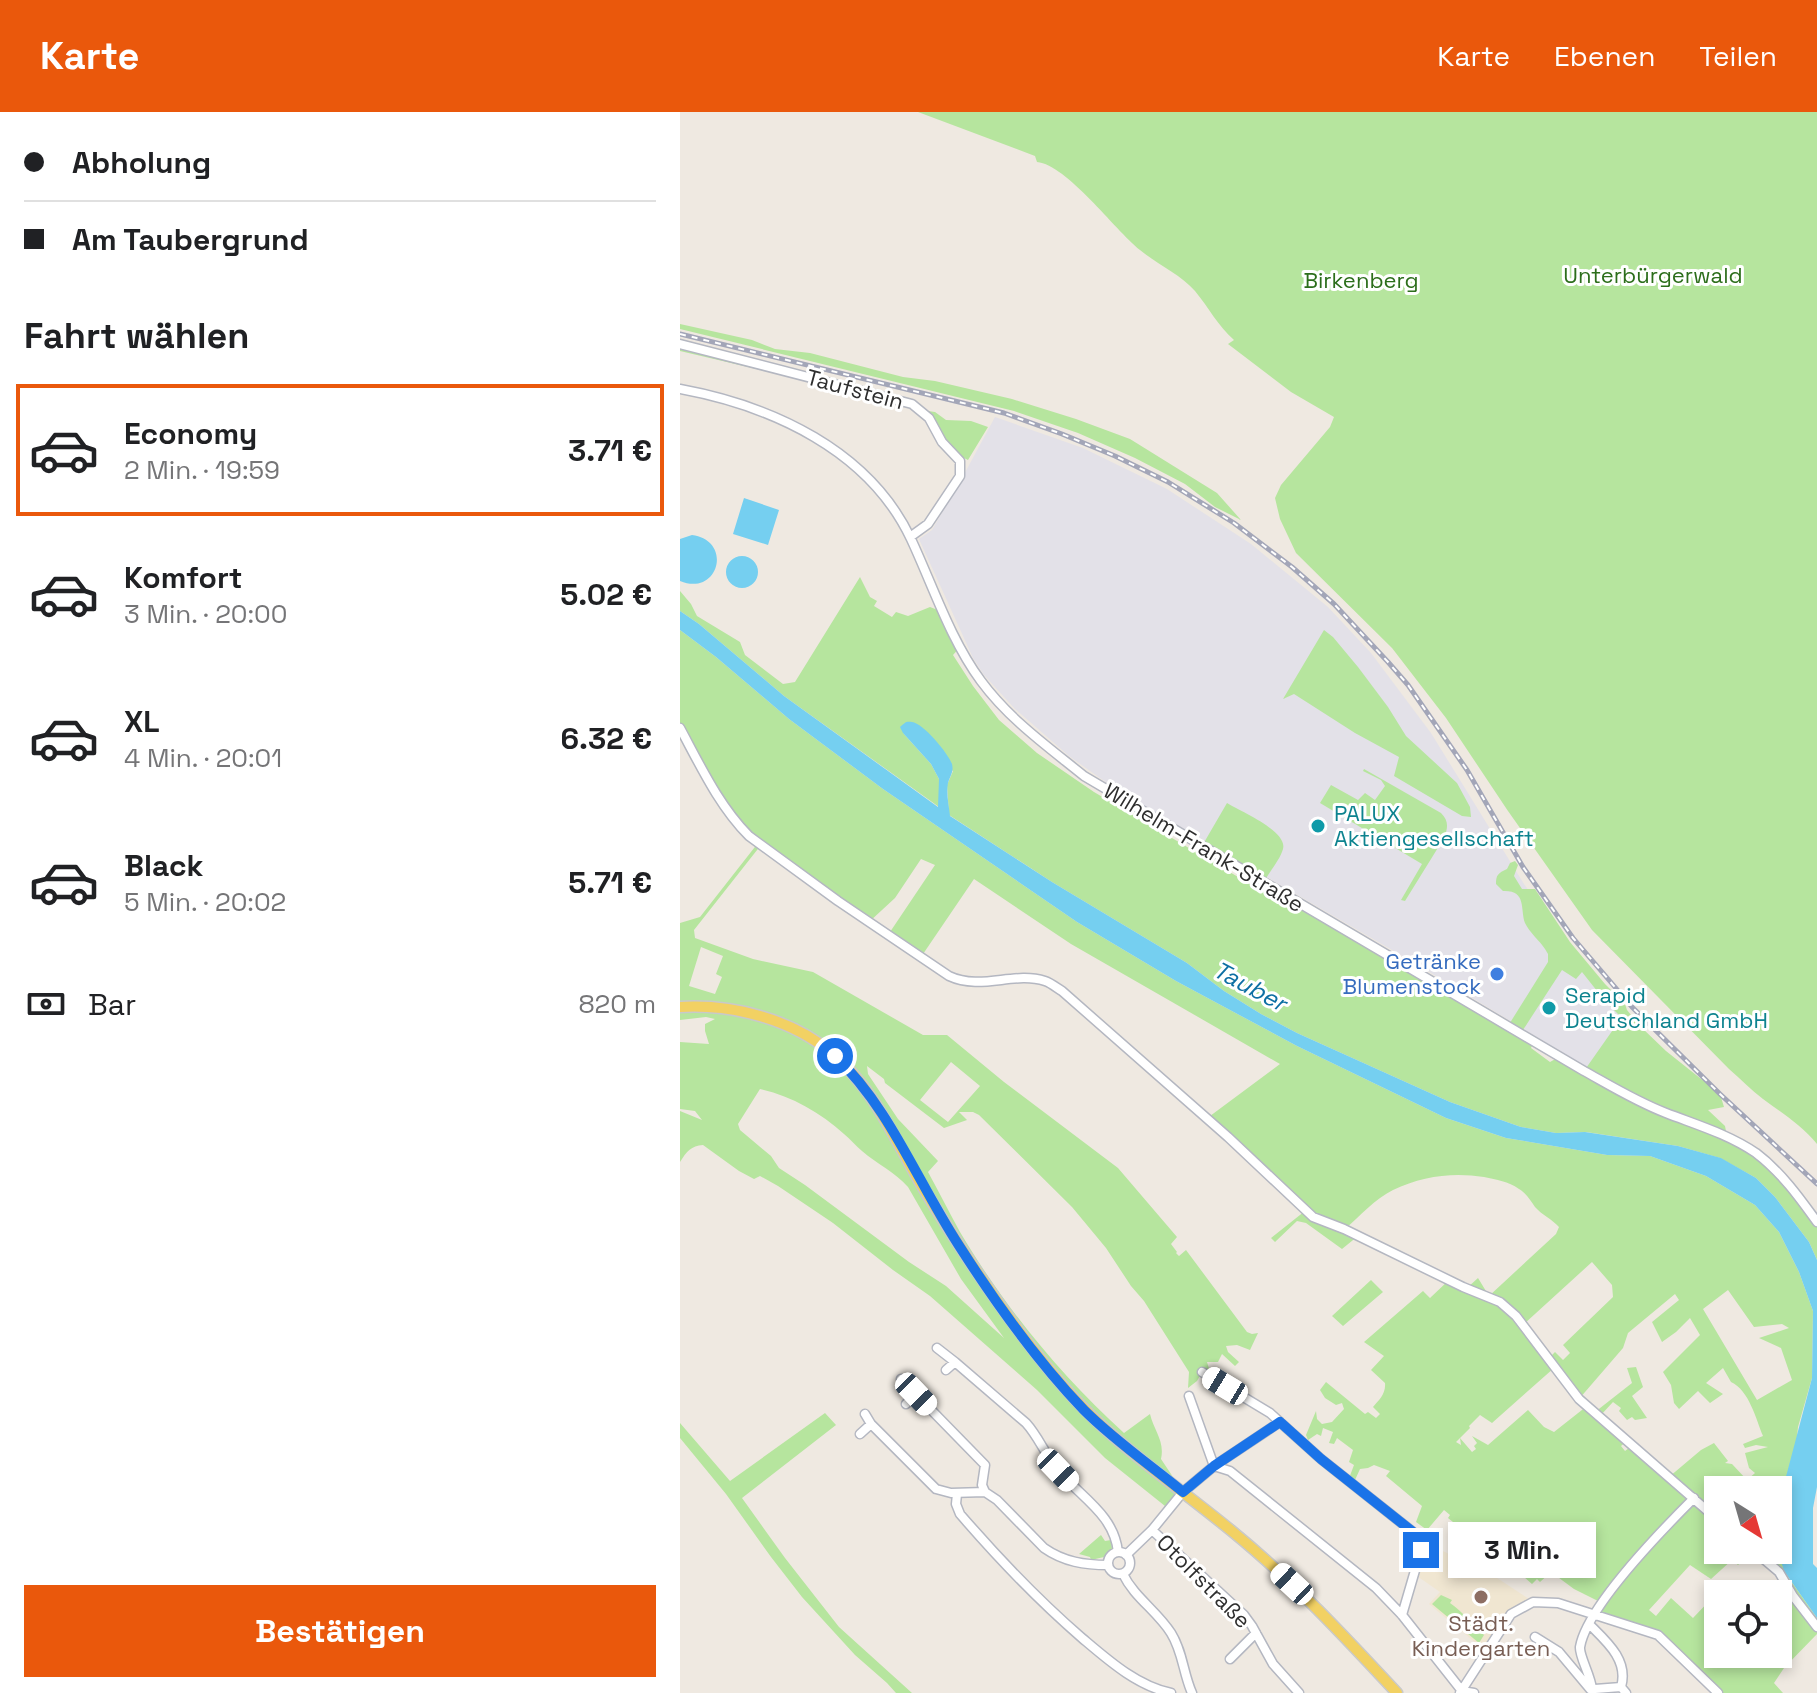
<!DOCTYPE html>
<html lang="de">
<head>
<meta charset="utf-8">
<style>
  body { margin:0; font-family:"Space Grotesk",sans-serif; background:#f2f2f2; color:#202124; height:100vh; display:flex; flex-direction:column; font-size:30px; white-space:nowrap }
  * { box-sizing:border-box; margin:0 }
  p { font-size:26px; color:#757577 }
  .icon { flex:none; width:44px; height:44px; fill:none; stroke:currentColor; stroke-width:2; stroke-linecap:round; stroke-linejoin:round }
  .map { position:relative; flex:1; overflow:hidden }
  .sheet { display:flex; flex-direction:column; background:#fff; width:680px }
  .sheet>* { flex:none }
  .hud { display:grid; align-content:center; height:176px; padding:0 24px; background:#fff }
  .needle { width:52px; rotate:143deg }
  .fabs { position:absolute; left:1024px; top:1364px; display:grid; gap:16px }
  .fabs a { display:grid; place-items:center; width:88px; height:88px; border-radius:0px; background:#fff; box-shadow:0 4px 12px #0003; font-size:40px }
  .end { position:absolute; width:36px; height:36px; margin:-18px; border:10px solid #1a73e8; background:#fff; box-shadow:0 0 0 4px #fff }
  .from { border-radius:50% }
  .bubble { position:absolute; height:56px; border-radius:0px; background:#fff; box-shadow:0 4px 12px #0003; font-size:26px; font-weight:800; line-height:56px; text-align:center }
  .car { position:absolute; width:24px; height:48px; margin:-24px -12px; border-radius:10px; box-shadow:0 0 6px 2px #0007; background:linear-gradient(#fff 24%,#345 0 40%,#fff 0 76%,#345 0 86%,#fff 0) }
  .hud b { display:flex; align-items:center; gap:28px; height:76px; font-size:30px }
  .hud b+b { border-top:2px solid #e0e0e0 }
  .hud i { width:20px; height:20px; background:#202124 }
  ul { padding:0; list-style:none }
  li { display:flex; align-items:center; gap:24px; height:132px; margin:0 16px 12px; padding:0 8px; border:4px solid transparent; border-radius:0px }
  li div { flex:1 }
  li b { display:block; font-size:30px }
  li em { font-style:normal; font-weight:800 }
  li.on { border-color:#ea580c }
  li>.icon { width:72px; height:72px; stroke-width:1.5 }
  h2 { padding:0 24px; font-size:36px; line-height:96px }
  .pay { display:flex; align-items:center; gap:20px; height:88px; padding:0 24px; font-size:30px }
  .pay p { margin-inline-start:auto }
  .primary-button { display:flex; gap:16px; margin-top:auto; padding:16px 24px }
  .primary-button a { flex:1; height:92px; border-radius:0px; background:#ea580c; color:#fff; font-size:32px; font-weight:800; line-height:92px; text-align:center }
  header { display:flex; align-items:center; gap:48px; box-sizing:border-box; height:112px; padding:0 40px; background:#ea580c; color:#fff }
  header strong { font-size:38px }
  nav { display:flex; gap:44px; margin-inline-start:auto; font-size:28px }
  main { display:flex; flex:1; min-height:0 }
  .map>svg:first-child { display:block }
  .industrial { fill:#e3e1e8 }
  .education { fill:#f0e6d1 }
  .green { fill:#b6e59e; fill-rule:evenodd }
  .water { fill:#75cff0 }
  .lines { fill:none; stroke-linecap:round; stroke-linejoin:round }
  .minor-casing { stroke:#b4b7c1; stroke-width:11 }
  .major-casing { stroke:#c9c9c9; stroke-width:13 }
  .minor { stroke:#fff; stroke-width:8 }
  .major { stroke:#f2d163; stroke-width:10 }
  .rail-casing { stroke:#a3a6b8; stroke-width:5 }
  .rail { stroke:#fff; stroke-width:2; stroke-dasharray:6; stroke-linecap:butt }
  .route { stroke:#1a73e8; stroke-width:10 }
  .culture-dot { fill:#0f9aa8; stroke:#fff; stroke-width:3 }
  .shop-dot { fill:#3f7fe0; stroke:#fff; stroke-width:3 }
  .education-dot { fill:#8d6e63; stroke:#fff; stroke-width:3 }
  .labels { text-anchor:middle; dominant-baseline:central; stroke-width:6; stroke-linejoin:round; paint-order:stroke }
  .park-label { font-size:22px; fill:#2c6e1b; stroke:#fff }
  .street-label { font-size:22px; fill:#2e2e2e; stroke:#fff }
  .culture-label { font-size:22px; fill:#0d838f; stroke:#fff; text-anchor:start }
  .shop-label { font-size:22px; fill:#366cbe; stroke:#fff; text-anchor:end }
  .education-label { font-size:22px; fill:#785e54; stroke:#fff }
  .water-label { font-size:24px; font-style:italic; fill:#0d6fa3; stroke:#fff }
</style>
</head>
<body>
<header>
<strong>Karte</strong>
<nav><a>Karte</a><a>Ebenen</a><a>Teilen</a></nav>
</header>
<main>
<section class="sheet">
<div class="hud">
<b><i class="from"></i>Abholung</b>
<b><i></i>Am Taubergrund</b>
</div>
<h2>Fahrt wählen</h2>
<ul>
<li class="on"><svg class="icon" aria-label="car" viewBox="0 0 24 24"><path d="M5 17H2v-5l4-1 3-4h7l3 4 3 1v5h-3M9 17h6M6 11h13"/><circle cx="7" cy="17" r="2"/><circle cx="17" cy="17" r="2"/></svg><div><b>Economy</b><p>2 Min. · 19:59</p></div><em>3.71 €</em></li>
<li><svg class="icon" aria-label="car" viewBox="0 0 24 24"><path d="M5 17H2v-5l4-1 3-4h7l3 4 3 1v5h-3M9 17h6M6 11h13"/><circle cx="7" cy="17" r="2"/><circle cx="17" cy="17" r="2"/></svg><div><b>Komfort</b><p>3 Min. · 20:00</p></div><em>5.02 €</em></li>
<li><svg class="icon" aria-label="car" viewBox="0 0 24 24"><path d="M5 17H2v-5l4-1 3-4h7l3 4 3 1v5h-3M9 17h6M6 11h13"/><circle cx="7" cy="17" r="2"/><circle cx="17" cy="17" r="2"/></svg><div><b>XL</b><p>4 Min. · 20:01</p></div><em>6.32 €</em></li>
<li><svg class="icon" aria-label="car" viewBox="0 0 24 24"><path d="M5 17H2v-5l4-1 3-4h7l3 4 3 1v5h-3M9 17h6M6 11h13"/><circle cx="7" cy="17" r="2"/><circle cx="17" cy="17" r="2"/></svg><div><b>Black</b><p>5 Min. · 20:02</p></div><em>5.71 €</em></li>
</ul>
<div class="pay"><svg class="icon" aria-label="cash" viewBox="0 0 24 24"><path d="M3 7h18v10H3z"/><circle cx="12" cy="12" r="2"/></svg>Bar<p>820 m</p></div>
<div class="primary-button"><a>Bestätigen</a></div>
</section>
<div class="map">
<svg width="1137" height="1581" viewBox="0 0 1137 1581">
  <rect width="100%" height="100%" fill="#efe9e1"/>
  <path class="industrial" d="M315,305L403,336L487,377L571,432L648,495L691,541L751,621L844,772L890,836L947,902L910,957L736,852L434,676L389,644L335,597L304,563L293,546L239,427L252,418L281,368Z"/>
  <path class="education" d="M746,1431L811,1462L852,1489L830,1499L804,1538L749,1492L760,1480L737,1464Z"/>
  <path class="green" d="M238,0H1137V1032C1121,1013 1102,1001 1083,987C1071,978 1061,967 1049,957L912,818L828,699L766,606L712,536L616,441L600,407L595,386L601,373L650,315L654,305L611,280L548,232L554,228C538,214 529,196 515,179C500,162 478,153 460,138C434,117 387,53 357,50L355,44Z
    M0,212L72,228L95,237L130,241L223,265L255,269L332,287L396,307L450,327L537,381L561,408L535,395L505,372L455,346L398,321L334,299L0,217Z
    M0,232L232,292L241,298L255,300L266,308L291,309L308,315L288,348L272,340L255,324L246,307L229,293L0,239Z
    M180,465L190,485L197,489L194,494L212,505L216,500L228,504L250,495L263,500L281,534L273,543L293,574L319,608L357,641L414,680L602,791L613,787L828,914L868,850V842L865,837C860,829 849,820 845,811C840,797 847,778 823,779L816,772C816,763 818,761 827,757L830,751L835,749L838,753L834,764L842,777H855L890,830L925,872L945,892L947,898L960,914L986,939L1040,982L1044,995L1028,998L1045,1014L1047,1024L1075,1041L1137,1110V1148L1129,1130L1095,1085L1076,1066L1040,1046L998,1034L906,1020L876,1021L841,1015L770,990L617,921L581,902L544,879L507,851L372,770L269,703L267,673L273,659L223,621L251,652L259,667V695L104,584L19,512L0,499V479L11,492L17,504L60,530L65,543L103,572L115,570ZM882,858L896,867L902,860L925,889L947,911L937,912L904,959L879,945L870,950L851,936L854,929L841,921Z
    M0,518L36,545L109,607L203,677L397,810L496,869L617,934L766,1006L826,1026L927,1043L970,1044L1026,1064L1075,1093L1099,1120L1119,1160L1133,1199L1132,1266L1118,1315L1104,1459L1137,1506V1522L1104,1556L1094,1571L1103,1581H1038L980,1524L915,1503L922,1491L894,1477L871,1460L860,1470L857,1467L852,1472L834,1456L838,1452L834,1447L831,1448C824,1440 813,1429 803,1425C799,1423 794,1422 790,1420L788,1422L768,1406L770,1403L764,1398L747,1418L736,1410L742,1394L706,1364L710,1359L694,1353L688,1356L680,1357L675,1368L682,1374L679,1377L668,1369L674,1353L669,1350L673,1338L657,1326L654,1332L649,1331L653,1320L643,1316L641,1324L637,1322L628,1328L626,1323L636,1299L637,1307L642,1312L652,1310L664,1297L662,1291L656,1293L645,1286L640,1278L646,1270L685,1302L688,1300L696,1306L700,1302L693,1295C699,1288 706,1282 705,1271L691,1258L704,1244L684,1230L743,1179L750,1186L769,1168L787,1176L798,1166L809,1184L876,1122L879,1115C872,1107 862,1103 855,1095C850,1088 847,1082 839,1077C828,1069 817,1068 804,1065C773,1060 742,1064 713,1078C695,1087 680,1104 665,1117L678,1124L662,1137L626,1111L617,1109L595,1130L591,1126L625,1099L526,1007L600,952L391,832L294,767L241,845L208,823L255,753L241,747L215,786L189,810L81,733L14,818L15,826L73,847L133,860L243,923H267L324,970L438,1056L497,1125L491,1132L497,1140L496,1141L499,1144L506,1138L567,1220L572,1222L578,1221L570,1238L557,1233L546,1234L548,1240L559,1250L555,1254L542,1242L538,1250H527L530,1260H522L517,1269L508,1276L509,1260L464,1189L451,1174L426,1136L392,1095L299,1003L293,1000H279L287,1008L264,1016L205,971L204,967L187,954L188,962L218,1007L258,1049L248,1060C259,1080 269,1100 280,1120C323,1193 381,1264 444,1321L470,1302C474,1319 485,1329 481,1347L503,1380L495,1391L491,1388L485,1394L425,1346L357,1278L250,1184L213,1158L153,1111L98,1074L80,1064L74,1067L59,1059L23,1033C11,1034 7,1039 0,1050V999L22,1008L15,999L0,997V930L29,932L25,919V912L35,907L26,905L0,908V811L20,805L78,731L59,714L0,616ZM21,835L43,844L36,862L42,865L35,882L9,874ZM271,950L300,974L268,1010L240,988ZM80,977C111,984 140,1000 164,1022C170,1027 176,1034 182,1039C197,1052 215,1060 228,1075L281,1167L324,1226L266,1174L229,1150L125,1073L99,1056L91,1044L60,1018L58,1012ZM912,1150L932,1173L933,1185L883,1233L890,1241L883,1248L875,1240L869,1246L843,1213ZM1048,1178L1074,1215L1102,1212L1109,1216L1079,1226L1101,1236L1112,1268L1077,1288L1023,1197ZM995,1182L999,1188L972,1210L982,1230L996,1220L1010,1206L1020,1223L983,1260L991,1273L994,1291L999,1297L1018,1279L1030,1291L1043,1282L1026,1271L1043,1256L1051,1270C1069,1278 1076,1307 1083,1324L1063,1332L1065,1336L1076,1333L1088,1335L1065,1341L1069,1356L1075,1361L1067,1368L1052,1352L1045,1351L1048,1349L1034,1331L1021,1338L989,1365L953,1333L945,1339L941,1334L947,1329L920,1304L933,1290L941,1296L939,1299L947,1308L952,1305L955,1308L967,1306L952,1284L963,1275L956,1255L947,1256L952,1271L915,1300L907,1294L874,1320L864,1315L848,1298L808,1333L792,1324L797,1331L794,1334L796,1337L792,1340L780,1326L781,1333L776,1330L790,1316L789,1314L800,1303L812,1311L874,1256L899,1287L943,1236L948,1221ZM1038,1378H1098V1438H1073L1099,1460L1112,1484L1107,1490L1082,1469L1067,1482H1098V1542H1038V1492L1032,1486L1013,1506L991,1486L976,1504L969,1498L1010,1453L1031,1467L1052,1448L1058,1453L1073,1438H1038V1432L1033,1429L1038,1423Z
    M644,518L653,525L678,555L708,595L726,624L777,671L790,695L791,705L782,704L714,664L719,645L675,621L614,582L603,587Z
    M684,657L761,701C769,709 768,716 764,726L725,789L721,788L742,752L640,691L651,673L678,688L685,681L695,688L705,674L701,668L683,659Z
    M547,691C560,699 608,719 603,737C600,748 589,760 584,770L522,734Z
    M691,1168L703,1180L663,1214L652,1204Z
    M145,1301L156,1313L62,1386L105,1446L159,1515L232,1581H216L207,1571L175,1543L122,1485L91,1445L46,1382L0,1326V1311L50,1369Z
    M421,1423L425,1429L431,1428L432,1437L424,1445L411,1448L410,1445L399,1442Z
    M761,1483L772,1488L770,1491C783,1500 792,1512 804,1523L799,1531L752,1492Z"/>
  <path class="water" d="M64,386L99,398L88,433L53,422Z
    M12,423C54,429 38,485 0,469V427Z
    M46 460a16 16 0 1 1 32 0a16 16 0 1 1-32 0Z
    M0,499L19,512L104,584L258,695L259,667L251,652L223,621L220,615C225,611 225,609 232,610C243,611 268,641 272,652C274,660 270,664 268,671C266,681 269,694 270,704L372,770L507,851L544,879L581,902L617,921L770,990L841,1015L876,1021L905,1020L998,1034L1041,1046L1076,1066L1095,1085L1129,1130L1137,1148V1375L1133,1396V1452L1137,1456V1506L1104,1459L1099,1442L1103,1376L1132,1266L1133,1199L1119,1160L1099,1120L1075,1093L1026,1064L970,1044L927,1043L826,1026L766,1006L617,934L496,869L397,810L203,677L109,607L36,545L0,518Z"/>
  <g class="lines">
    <defs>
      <path id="minor" d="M0,232L232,292L249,306L262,330L280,349V364L248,412L230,425
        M0,277C92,294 189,338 231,427C253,474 270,527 301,569C329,607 367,634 404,664L904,959C931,974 957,990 986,1001C1017,1013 1048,1022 1076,1041C1101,1060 1119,1085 1137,1110
        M0,616C20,653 39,694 69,724L158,789L269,864C301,879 334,859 365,869C371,871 377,876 382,879L548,1025L633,1105L664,1117L783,1175L820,1190L836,1204L899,1287L1038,1408
        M257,1236L275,1250
        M266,1258L275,1250L346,1311C358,1324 365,1342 377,1357C400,1385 434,1402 438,1440
        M522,1260L590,1301L641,1347L738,1424L741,1438L722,1503
        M221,1267L305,1353L302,1373L305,1380L317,1388L364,1436C384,1450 405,1453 428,1453
        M509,1284L534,1354L550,1359L696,1476L722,1503L782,1579
        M226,1292L236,1282
        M185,1302L191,1312L256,1377L271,1381L305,1380
        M180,1322L191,1312
        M277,1382L276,1392L280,1402C318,1446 358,1488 402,1526C428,1548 457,1574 491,1581
        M472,1418L564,1503L572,1514L593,1552L619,1581
        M1073,1438L1099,1460L1113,1484L1137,1515
        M428 1451a11 11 0 1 1 22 0a11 11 0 1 1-22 0Z
        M446,1443L472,1418L503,1380L534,1354L600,1310
        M443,1462C454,1485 477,1499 491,1521C503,1540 503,1561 512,1581
        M909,1512C926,1529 949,1548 941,1575L946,1581
        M855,1525L879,1540L910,1577
        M550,1547L576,1521
        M912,1577C911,1564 899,1544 900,1535C907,1494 984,1416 1014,1386
        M915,1577L941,1575
        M782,1579L794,1581
        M780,1581L831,1502L853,1490L878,1491L978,1523L1038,1581"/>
      <path id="major" d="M0,895C53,892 112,907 153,942C197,980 217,1033 247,1082C288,1149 332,1215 383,1274C432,1331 496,1373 553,1420C613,1469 665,1525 717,1581"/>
    </defs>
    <use href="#minor" class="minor-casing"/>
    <use href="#major" class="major-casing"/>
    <use href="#minor" class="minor"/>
    <use href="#major" class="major"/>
    <defs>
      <path id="rail" d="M0,222L324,301L382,322L435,344L488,370L554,411L612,455L654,492L708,550L728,573L787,658L843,755L893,826L952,895L1040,982L1137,1072"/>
    </defs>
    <use href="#rail" class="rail-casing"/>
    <use href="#rail" class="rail"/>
  </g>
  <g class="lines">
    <path class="route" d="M155,944C210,996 237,1069 278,1132C315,1190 356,1248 404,1298C434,1328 470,1353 503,1380L534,1354L600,1310L641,1347L738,1424L741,1438"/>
  </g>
  <g class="culture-dot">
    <circle cx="638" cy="714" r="8"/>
    <circle cx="869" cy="896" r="8"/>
  </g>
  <circle class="shop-dot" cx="817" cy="862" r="8"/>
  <circle class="education-dot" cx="801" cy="1485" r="8"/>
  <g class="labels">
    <g class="park-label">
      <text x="973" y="163">Unterbürgerwald</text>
      <text x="681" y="168">Birkenberg</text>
    </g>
    <g class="street-label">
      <text transform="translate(175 277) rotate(15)">Taufstein</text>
      <text transform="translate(524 735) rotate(31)">Wilhelm-Frank-Straße</text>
      <text transform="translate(524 1469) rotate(45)">Otolfstraße</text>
    </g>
    <g class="culture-label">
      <text x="654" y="701">PALUX<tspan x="654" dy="25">Aktiengesellschaft</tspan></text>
      <text x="885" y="883">Serapid<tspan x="885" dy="25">Deutschland GmbH</tspan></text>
    </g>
    <g class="shop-label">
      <text x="801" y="849">Getränke<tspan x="801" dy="25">Blumenstock</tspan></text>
    </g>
    <g class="education-label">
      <text x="801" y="1511">Städt.<tspan x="801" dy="25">Kindergarten</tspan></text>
    </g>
    <g class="water-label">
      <text transform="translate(570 874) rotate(28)">Tauber</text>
    </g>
  </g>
</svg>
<div class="fabs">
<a><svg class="needle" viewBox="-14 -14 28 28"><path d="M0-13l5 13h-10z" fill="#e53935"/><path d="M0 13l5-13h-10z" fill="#757577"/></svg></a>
<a><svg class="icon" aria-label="locate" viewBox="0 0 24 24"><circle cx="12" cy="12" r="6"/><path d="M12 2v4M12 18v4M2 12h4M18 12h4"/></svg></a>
</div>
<i class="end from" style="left:155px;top:944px"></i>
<i class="end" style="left:741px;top:1438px"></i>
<div class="bubble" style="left:768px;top:1410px;width:148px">3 Min.</div>
<i class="car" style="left:545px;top:1274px;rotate:301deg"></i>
<i class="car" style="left:236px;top:1282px;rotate:136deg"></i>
<i class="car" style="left:378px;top:1358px;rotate:136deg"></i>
<i class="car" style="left:612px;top:1472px;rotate:313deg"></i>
</div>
</main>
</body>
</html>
